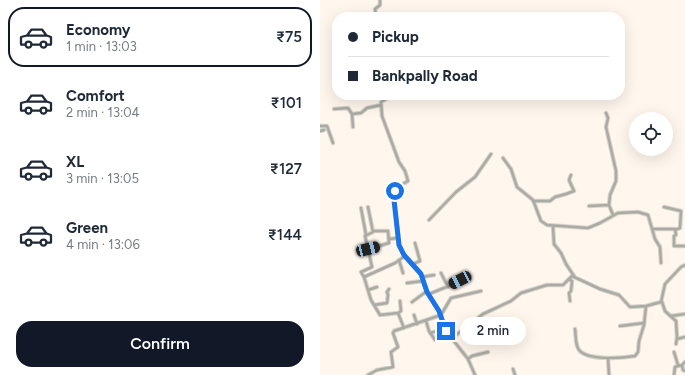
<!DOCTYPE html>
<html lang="en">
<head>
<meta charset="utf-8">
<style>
  body { margin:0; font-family:Figtree,sans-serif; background:#f6f6f7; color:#1f2937; height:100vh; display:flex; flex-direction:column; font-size:15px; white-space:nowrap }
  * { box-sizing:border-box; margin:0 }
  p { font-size:13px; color:#747a83 }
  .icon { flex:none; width:22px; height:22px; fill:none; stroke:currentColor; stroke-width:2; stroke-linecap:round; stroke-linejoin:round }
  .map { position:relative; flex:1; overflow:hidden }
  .details { display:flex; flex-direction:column; background:#fff; width:320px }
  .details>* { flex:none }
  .top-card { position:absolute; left:12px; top:12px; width:293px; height:88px; border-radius:16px; box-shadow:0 4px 16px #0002; display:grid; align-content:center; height:88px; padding:0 16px; background:#fff }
  .tools { position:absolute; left:309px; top:112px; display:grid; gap:8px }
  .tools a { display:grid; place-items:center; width:44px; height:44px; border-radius:50%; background:#fff; box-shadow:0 4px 16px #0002; font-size:20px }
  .end { position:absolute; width:18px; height:18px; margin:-9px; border:5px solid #1a73e8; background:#fff; box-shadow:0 0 0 2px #fff }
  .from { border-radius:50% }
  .bubble { position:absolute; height:28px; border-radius:14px; background:#fff; box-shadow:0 4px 16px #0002; font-size:13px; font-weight:600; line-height:28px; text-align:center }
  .car { position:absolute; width:12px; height:24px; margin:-12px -6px; border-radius:5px; box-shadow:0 0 3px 1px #0007; background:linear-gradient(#222 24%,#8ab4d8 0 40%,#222 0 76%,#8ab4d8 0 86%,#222 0) }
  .top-card b { display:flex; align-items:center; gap:14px; height:38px; font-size:15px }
  .top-card b+b { border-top:1px solid #e0e1e3 }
  .top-card i { width:10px; height:10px; background:#1f2937 }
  ul { padding:7px 0 0; list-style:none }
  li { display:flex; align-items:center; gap:12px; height:60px; margin:0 8px 6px; padding:0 8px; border:2px solid transparent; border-radius:16px }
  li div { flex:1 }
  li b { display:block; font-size:15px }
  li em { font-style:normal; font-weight:600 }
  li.active { border-color:#111827 }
  li>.icon { width:36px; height:36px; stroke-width:1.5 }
  .action { display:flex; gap:8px; margin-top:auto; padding:8px 16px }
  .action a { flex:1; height:46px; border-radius:16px; background:#111827; color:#fff; font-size:16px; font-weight:600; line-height:46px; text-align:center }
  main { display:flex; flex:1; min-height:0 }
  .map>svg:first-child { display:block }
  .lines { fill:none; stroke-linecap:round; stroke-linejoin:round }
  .minor-casing { stroke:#dbd2ca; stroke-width:4.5 }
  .minor { stroke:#a8aca5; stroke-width:2.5 }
  .route { stroke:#1a73e8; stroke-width:5 }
</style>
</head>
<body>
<main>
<section class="details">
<ul>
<li class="active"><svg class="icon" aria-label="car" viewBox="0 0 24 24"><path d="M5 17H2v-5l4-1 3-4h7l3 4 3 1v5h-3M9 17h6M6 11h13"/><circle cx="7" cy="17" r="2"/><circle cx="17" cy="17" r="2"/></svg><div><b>Economy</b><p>1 min · 13:03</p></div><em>₹75</em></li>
<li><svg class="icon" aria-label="car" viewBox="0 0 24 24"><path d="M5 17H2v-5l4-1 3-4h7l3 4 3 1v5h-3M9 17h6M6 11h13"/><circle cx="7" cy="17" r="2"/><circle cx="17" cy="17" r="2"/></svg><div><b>Comfort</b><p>2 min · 13:04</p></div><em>₹101</em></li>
<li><svg class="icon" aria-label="car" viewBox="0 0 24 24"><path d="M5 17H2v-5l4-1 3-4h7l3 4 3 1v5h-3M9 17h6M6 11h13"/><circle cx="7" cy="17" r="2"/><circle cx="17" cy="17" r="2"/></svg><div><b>XL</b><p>3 min · 13:05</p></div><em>₹127</em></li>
<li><svg class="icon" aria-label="car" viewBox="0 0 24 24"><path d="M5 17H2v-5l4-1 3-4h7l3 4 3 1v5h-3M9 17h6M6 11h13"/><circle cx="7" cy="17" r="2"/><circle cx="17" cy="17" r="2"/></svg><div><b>Green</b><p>4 min · 13:06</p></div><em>₹144</em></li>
</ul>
<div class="action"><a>Confirm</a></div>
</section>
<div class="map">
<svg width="365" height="375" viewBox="0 0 365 375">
  <rect width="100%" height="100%" fill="#fff6ed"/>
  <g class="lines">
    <defs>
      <path id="minor" d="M56,17L55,9L60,5V0
        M73,95L61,102L62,116L79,162L85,171L88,181L81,185L76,190L74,198L79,245L84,255L100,272L107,292L119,311L126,331L148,359L155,375
        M14,109L28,108L32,114
        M286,113L288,118L286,127L296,171V181L290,195L289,205L293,215
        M0,126H7L13,143
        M33,127L32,114L41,113L47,108L61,105
        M0,131L4,130
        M183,158L191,169L197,187L213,200L221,221L227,225L268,228L280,223L298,213L318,212L328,215L335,239L340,247L341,263
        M213,201H230L235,197L246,194L254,191L249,180L251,175
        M269,206L289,205
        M344,207L361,211L360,228L355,230
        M41,208L46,235
        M109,220L136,192L155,177L171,154
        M233,227L234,244L241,253L246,264L254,276
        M332,229H355L356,235L354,236V246H365
        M69,239L78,238
        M48,249L69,243L68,231H53
        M79,260L83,273
        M93,264L100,261L95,243
        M121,273L128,287
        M44,277L41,272L52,267L45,236L53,232L48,207
        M102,277L114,275
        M249,279L252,281L251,291L249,293L250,301
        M87,283L103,281
        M48,290L57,287
        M109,294L129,286L149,276
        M80,301L81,311L78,313L84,328
        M92,302L107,291
        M342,302L345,311L356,321L357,337L356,344
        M54,305L67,303L68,295L67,292L69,289
        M78,313L60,315L51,300L44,277L75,263L85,256
        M94,315L97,324
        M351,316L365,314
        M106,321L109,331L115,340
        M300,326L324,323
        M255,329C256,335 255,345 259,350C268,361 302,358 315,356L318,352L319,341L324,325L326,306
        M110,333L125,329
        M131,339L163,314L191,301L201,293L227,285H243L252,276L280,289L299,295L310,307L326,306L341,302L345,284L361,267L365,265
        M357,339L365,337
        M354,352L358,365L362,366
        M288,358L289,375
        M148,359L152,356L168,352
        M365,362L362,365L363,370L365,371
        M193,369L195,375
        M48,375L57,370L73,367L71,352L78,347L73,333L74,331L121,315L131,298L161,291
        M354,375L355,367L358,366"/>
    </defs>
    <use href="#minor" class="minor-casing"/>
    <use href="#minor" class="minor"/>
  </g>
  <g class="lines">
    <path class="route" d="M75,191L74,200L79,245L84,255L101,274L107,292L119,311L126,331"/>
  </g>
</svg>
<div class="tools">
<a><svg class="icon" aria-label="locate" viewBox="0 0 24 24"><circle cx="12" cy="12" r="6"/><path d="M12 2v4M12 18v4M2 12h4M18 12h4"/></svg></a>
</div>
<i class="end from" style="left:75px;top:191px"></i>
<i class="end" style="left:126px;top:331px"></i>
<div class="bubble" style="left:140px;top:317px;width:66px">2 min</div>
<i class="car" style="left:48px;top:249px;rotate:76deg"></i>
<i class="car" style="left:140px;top:280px;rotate:243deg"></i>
<div class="top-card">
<b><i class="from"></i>Pickup</b>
<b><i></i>Bankpally Road</b>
</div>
</div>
</main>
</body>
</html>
